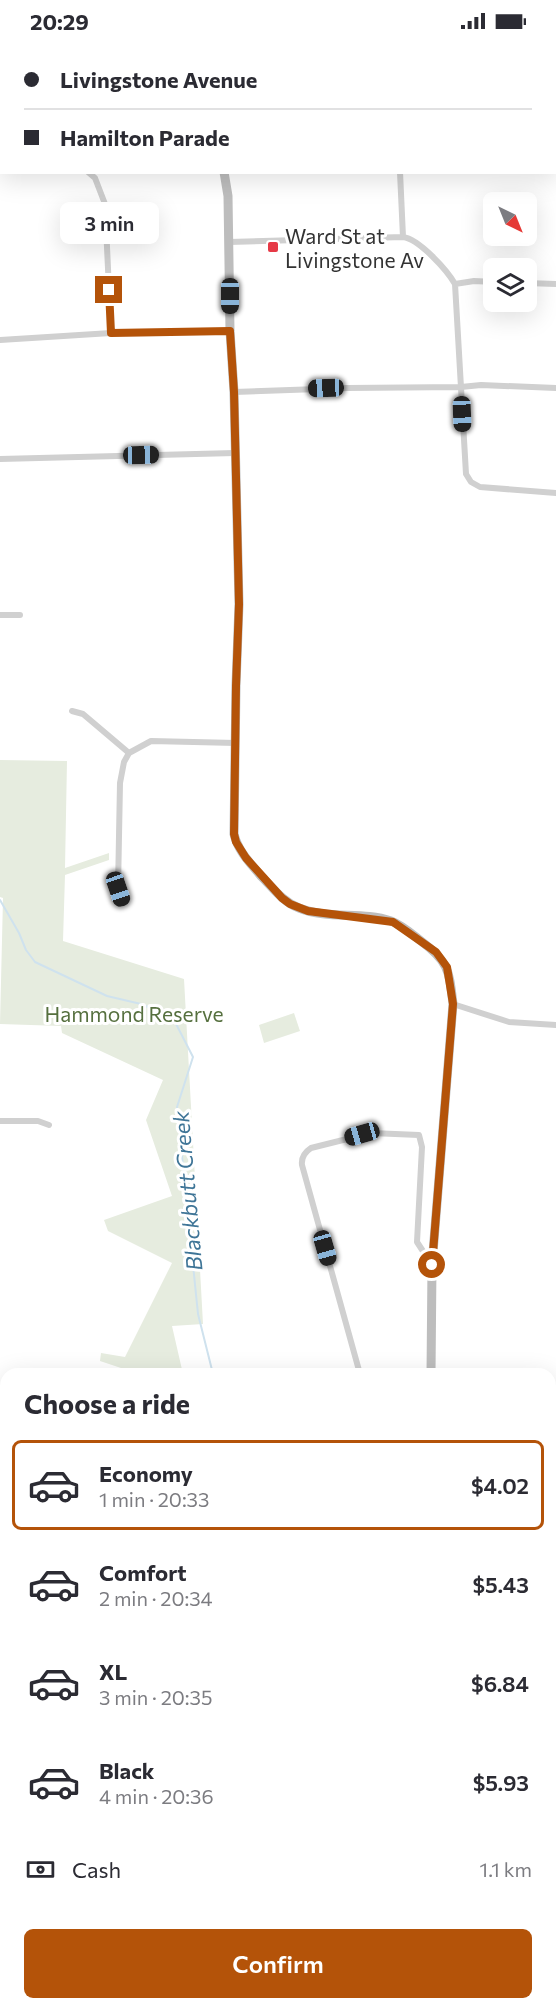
<!DOCTYPE html>
<html lang="en">
<head>
<meta charset="utf-8">
<style>
  body { margin:0; font-family:Commissioner,sans-serif; background:#f7f7f7; color:#2b2b33; height:100vh; display:flex; flex-direction:column; font-size:22px; white-space:nowrap }
  * { box-sizing:border-box; margin:0 }
  p { font-size:20px; color:#7c7c81 }
  .icon { flex:none; width:33px; height:33px; fill:none; stroke:currentColor; stroke-width:2; stroke-linecap:round; stroke-linejoin:round }
  .map { position:relative; flex:1; overflow:hidden }
  .details { position:absolute; left:0px; top:1326px; width:556px; height:642px; display:flex; flex-direction:column; background:#fff; border-radius:18px 18px 0 0; box-shadow:0 6px 24px #0002 }
  .details>* { flex:none }
  .top-card { position:absolute; left:0px; top:0px; width:556px; height:132px; box-shadow:0 6px 24px #0002; display:grid; align-content:center; height:132px; padding:0 24px; background:#fff }
  .needle { width:39px; rotate:137deg }
  .controls { position:absolute; left:483px; top:150px; display:grid; gap:12px }
  .controls a { display:grid; place-items:center; width:54px; height:54px; border-radius:9px; background:#fff; box-shadow:0 6px 24px #0002; font-size:30px }
  .end { position:absolute; width:27px; height:27px; margin:-14px; border:8px solid #b45309; background:#fff; box-shadow:0 0 0 3px #fff }
  .from { border-radius:50% }
  .bubble { position:absolute; height:42px; border-radius:9px; background:#fff; box-shadow:0 6px 24px #0002; font-size:20px; font-weight:600; line-height:42px; text-align:center }
  .car { position:absolute; width:18px; height:36px; margin:-18px -9px; border-radius:8px; box-shadow:0 0 4px 2px #0007; background:linear-gradient(#222 24%,#8ab4d8 0 40%,#222 0 76%,#8ab4d8 0 86%,#222 0) }
  .top-card b { display:flex; align-items:center; gap:21px; height:57px; font-size:22px }
  .top-card b+b { border-top:2px solid #e1e1e2 }
  .top-card i { width:15px; height:15px; background:#2b2b33 }
  ul { padding:0; list-style:none }
  li { display:flex; align-items:center; gap:18px; height:90px; margin:0 12px 9px; padding:0 12px; border:3px solid transparent; border-radius:9px }
  li div { flex:1 }
  li b { display:block; font-size:22px }
  li em { font-style:normal; font-weight:600 }
  li.current { border-color:#b45309 }
  li>.icon { width:54px; height:54px; stroke-width:1.5 }
  h2 { padding:0 24px; font-size:27px; line-height:72px }
  .pay { display:flex; align-items:center; gap:15px; height:66px; padding:0 24px; font-size:22px }
  .pay p { margin-inline-start:auto }
  .cta { display:flex; gap:12px; margin-top:auto; padding:12px 24px }
  .cta a { flex:1; height:69px; border-radius:9px; background:#b45309; color:#fff; font-size:24px; font-weight:600; line-height:69px; text-align:center }
  .status { display:flex; justify-content:space-between; align-items:center; height:42px; padding:0 30px; background:#fff; direction:ltr }
  .status svg { height:16px; fill:currentColor }
  .map>svg:first-child { display:block }
  .green { fill:#e6ecdf }
  .lines { fill:none; stroke-linecap:round; stroke-linejoin:round }
  .stream { stroke:#cfe2ee; stroke-width:2 }
  .street { stroke:#d0d0d0; stroke-width:6 }
  .secondary { stroke:#bdbdbd; stroke-width:9 }
  .highway { stroke:#9a9a9a; stroke-width:12 }
  .rail-casing { stroke:#888; stroke-width:4.5 }
  .rail { stroke:#fff; stroke-width:2; stroke-dasharray:7; stroke-linecap:butt }
  .route { stroke:#b45309; stroke-width:8 }
  .poi-dot { fill:#e63946; stroke:#fff; stroke-width:2 }
  .labels { text-anchor:middle; dominant-baseline:central; stroke-width:6; stroke-linejoin:round; paint-order:stroke }
  .poi-label { font-size:21px; fill:#333; stroke:#fff; text-anchor:start }
  .park-label { font-size:21px; fill:#56703f; stroke:#fff }
  .water-label { font-size:22px; font-style:italic; fill:#3f7597; stroke:#fff }
</style>
</head>
<body>
<div class="status"><b>20:29</b><svg viewBox="0 0 49 12"><path d="M0 12V9h3v3zM5 12V6h3v6zM10 12V3h3v9zM15 12V0h3v12zM26 1h20v11H26zM47 4h2v5h-2z"/></svg></div>
<div class="map">
<svg width="556" height="1968" viewBox="0 0 556 1968">
  <rect width="100%" height="100%" fill="#fff"/>
  <path class="green" d="M0,718L67,719L65,826L109,811V818L65,833L63,899L184,937L203,1282L172,1284L183,1332H139L100,1319L101,1311L125,1315L172,1221L108,1189L104,1178L172,1154L146,1078L163,1038L62,991L61,984L0,982L3,856L0,855Z
    M294,971L300,989L264,1001L259,983Z"/>
  <g class="lines">
    <path class="stream" d="M0,858L19,891L26,908L35,920L107,954L141,962L173,976L193,1015L177,1065L198,1272L213,1332
      M0,1889H6
      M166,1962L167,1968"/>
    <path class="street" d="M396,0V2
      M0,17L2,18
      M555,121H556
      M88,130L95,136L105,162L111,291
      M400,130L403,195
      M229,200L403,195C419,197 447,228 455,242L466,432L471,440L480,445L556,451
      M526,241L556,242
      M455,242L474,239L494,240
      M0,298L111,291L230,289
      M234,350L347,346L461,345L481,343L556,346
      M0,417L235,411
      M0,573H20
      M72,669L83,672L129,711
      M122,860L118,847L120,741L124,720L129,711L151,699L236,701
      M453,962L509,980L556,983
      M0,1079H38L49,1083
      M360,1332L302,1123C301,1115 305,1110 311,1106L371,1091L419,1093L422,1105L417,1200L432,1223
      M550,1436H556
      M0,1552L6,1555
      M550,1574L556,1572
      M0,1816L6,1787
      M550,1885L556,1894
      M550,1925L556,1922
      M369,1962L371,1968
      M204,1968V1962
      M485,1968L495,1962"/>
    <path class="secondary" d="M152,0L153,2
      M224,130L228,154L230,289L234,350L239,562L236,643L234,792C238,809 250,821 261,834C273,846 283,860 299,866C328,878 362,869 391,879C402,883 412,892 421,899C449,920 449,928 453,962L432,1223L431,1332"/>
    <path class="highway" d="M0,1414L6,1415
      M0,1424L6,1426
      M550,1498L556,1497
      M550,1508L556,1507"/>
    <defs>
      <path id="rail" d="M0,1504L6,1507
        M550,1542L556,1539
        M550,1556L556,1554"/>
    </defs>
    <use href="#rail" class="rail-casing"/>
    <use href="#rail" class="rail"/>
  </g>
  <g class="lines">
    <path class="route" d="M109,248L111,291L230,289L234,350L239,562L236,644L234,792L236,800L246,816L282,856L290,862L308,869L393,880L436,910L447,925L453,962L432,1223"/>
  </g>
  <rect class="poi-dot" x="267" y="199" width="12" height="12" rx="3"/>
  <g class="labels">
    <g class="poi-label">
      <text x="285" y="193">Ward St at<tspan x="285" dy="24">Livingstone Av</tspan></text>
    </g>
    <g class="park-label">
      <text x="134" y="971">Hammond Reserve</text>
    </g>
    <g class="water-label">
      <text transform="translate(187 1149) rotate(-95)">Blackbutt Creek</text>
    </g>
  </g>
</svg>
<div class="controls">
<a><svg class="needle" viewBox="-14 -14 28 28"><path d="M0-13l5 13h-10z" fill="#e53935"/><path d="M0 13l5-13h-10z" fill="#7c7c81"/></svg></a>
<a><svg class="icon" aria-label="layers" viewBox="0 0 24 24"><path d="M12 4l9 5-9 5-9-5zM3 14l9 5 9-5"/></svg></a>
</div>
<i class="end from" style="left:432px;top:1223px"></i>
<i class="end" style="left:109px;top:248px"></i>
<div class="bubble" style="left:60px;top:160px;width:99px">3 min</div>
<i class="car" style="left:230px;top:254px;rotate:180deg"></i>
<i class="car" style="left:326px;top:346px;rotate:268deg"></i>
<i class="car" style="left:462px;top:372px;rotate:178deg"></i>
<i class="car" style="left:141px;top:413px;rotate:89deg"></i>
<i class="car" style="left:118px;top:847px;rotate:161deg"></i>
<i class="car" style="left:362px;top:1092px;rotate:254deg"></i>
<i class="car" style="left:325px;top:1206px;rotate:164deg"></i>
<div class="top-card">
<b><i class="from"></i>Livingstone Avenue</b>
<b><i></i>Hamilton Parade</b>
</div>
<section class="details">
<h2>Choose a ride</h2>
<ul>
<li class="current"><svg class="icon" aria-label="car" viewBox="0 0 24 24"><path d="M5 17H2v-5l4-1 3-4h7l3 4 3 1v5h-3M9 17h6M6 11h13"/><circle cx="7" cy="17" r="2"/><circle cx="17" cy="17" r="2"/></svg><div><b>Economy</b><p>1 min · 20:33</p></div><em>$4.02</em></li>
<li><svg class="icon" aria-label="car" viewBox="0 0 24 24"><path d="M5 17H2v-5l4-1 3-4h7l3 4 3 1v5h-3M9 17h6M6 11h13"/><circle cx="7" cy="17" r="2"/><circle cx="17" cy="17" r="2"/></svg><div><b>Comfort</b><p>2 min · 20:34</p></div><em>$5.43</em></li>
<li><svg class="icon" aria-label="car" viewBox="0 0 24 24"><path d="M5 17H2v-5l4-1 3-4h7l3 4 3 1v5h-3M9 17h6M6 11h13"/><circle cx="7" cy="17" r="2"/><circle cx="17" cy="17" r="2"/></svg><div><b>XL</b><p>3 min · 20:35</p></div><em>$6.84</em></li>
<li><svg class="icon" aria-label="car" viewBox="0 0 24 24"><path d="M5 17H2v-5l4-1 3-4h7l3 4 3 1v5h-3M9 17h6M6 11h13"/><circle cx="7" cy="17" r="2"/><circle cx="17" cy="17" r="2"/></svg><div><b>Black</b><p>4 min · 20:36</p></div><em>$5.93</em></li>
</ul>
<div class="pay"><svg class="icon" aria-label="cash" viewBox="0 0 24 24"><path d="M3 7h18v10H3z"/><circle cx="12" cy="12" r="2"/></svg>Cash<p>1.1 km</p></div>
<div class="cta"><a>Confirm</a></div>
</section>
</div>
</body>
</html>
